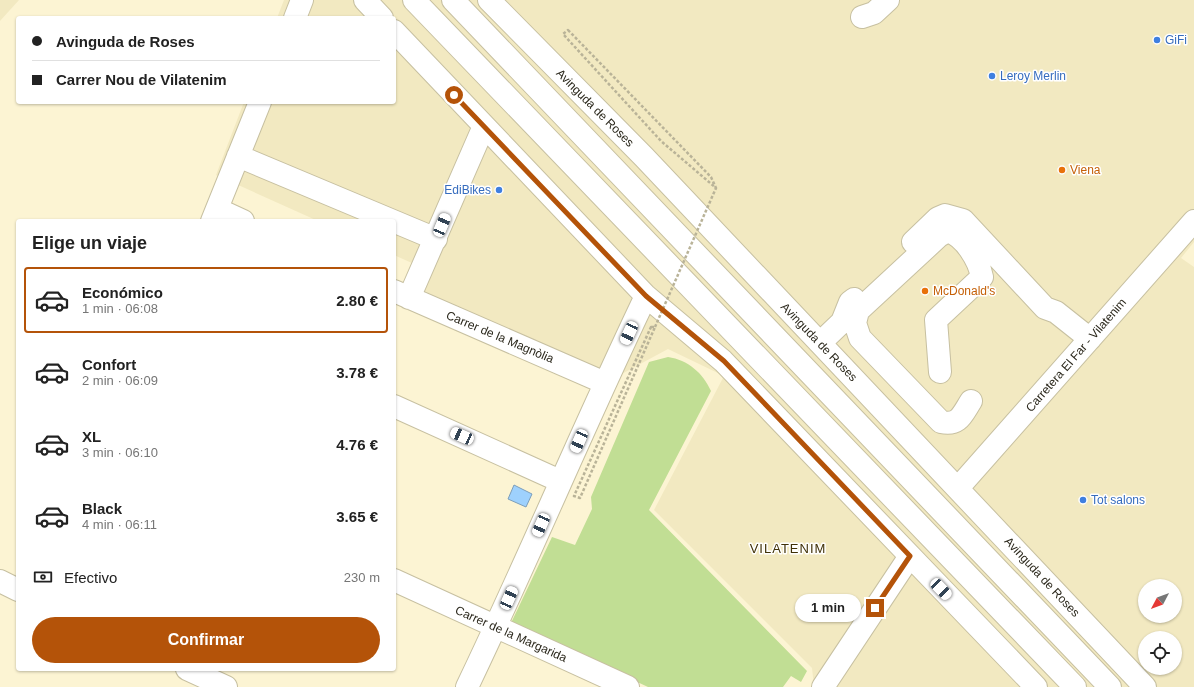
<!DOCTYPE html>
<html lang="es">
<head>
<meta charset="utf-8">
<style>
  body { margin:0; font-family:Arial,sans-serif; background:#f2f2f2; color:#222; height:100vh; display:flex; flex-direction:column; font-size:15px; white-space:nowrap }
  * { box-sizing:border-box; margin:0 }
  p { font-size:13px; color:#767676 }
  .icon { flex:none; width:22px; height:22px; fill:none; stroke:currentColor; stroke-width:2; stroke-linecap:round; stroke-linejoin:round }
  .map { position:relative; flex:1; overflow:hidden }
  .details { position:absolute; left:16px; top:219px; width:380px; height:452px; display:flex; flex-direction:column; background:#fff; border-radius:4px; box-shadow:0 1px 3px #0004 }
  .details>* { flex:none }
  .guide { position:absolute; left:16px; top:16px; width:380px; height:88px; border-radius:4px; box-shadow:0 1px 3px #0004; display:grid; align-content:center; height:88px; padding:0 16px; background:#fff }
  .needle { width:26px; rotate:229deg }
  .tools { position:absolute; left:1138px; top:579px; display:grid; gap:8px }
  .tools a { display:grid; place-items:center; width:44px; height:44px; border-radius:50%; background:#fff; box-shadow:0 1px 3px #0004; font-size:20px }
  .end { position:absolute; width:18px; height:18px; margin:-9px; border:5px solid #b45309; background:#fff; box-shadow:0 0 0 2px #fff }
  .from { border-radius:50% }
  .bubble { position:absolute; height:28px; border-radius:14px; background:#fff; box-shadow:0 1px 3px #0004; font-size:13px; font-weight:700; line-height:28px; text-align:center }
  .car { position:absolute; width:12px; height:24px; margin:-12px -6px; border-radius:5px; box-shadow:0 0 3px 1px #0007; background:linear-gradient(#fff 24%,#345 0 40%,#fff 0 76%,#345 0 86%,#fff 0) }
  .guide b { display:flex; align-items:center; gap:14px; height:38px; font-size:15px }
  .guide b+b { border-top:1px solid #e0e0e0 }
  .guide i { width:10px; height:10px; background:#222 }
  ul { padding:0; list-style:none }
  li { display:flex; align-items:center; gap:12px; height:66px; margin:0 8px 6px; padding:0 8px; border:2px solid transparent; border-radius:4px }
  li div { flex:1 }
  li b { display:block; font-size:15px }
  li em { font-style:normal; font-weight:700 }
  li.active { border-color:#b45309 }
  li>.icon { width:36px; height:36px; stroke-width:1.5 }
  h2 { padding:0 16px; font-size:18px; line-height:48px }
  .pay { display:flex; align-items:center; gap:10px; height:44px; padding:0 16px; font-size:15px }
  .pay p { margin-inline-start:auto }
  .button { display:flex; gap:8px; margin-top:auto; padding:8px 16px }
  .button a { flex:1; height:46px; border-radius:24px; background:#b45309; color:#fff; font-size:16px; font-weight:700; line-height:46px; text-align:center }
  .map>svg:first-child { display:block }
  .built { fill:#f2e9c1; fill-rule:evenodd }
  .green { fill:#c1de94 }
  .water { fill:#9ed1fd; stroke:#7c9eba }
  .lines { fill:none; stroke-linecap:round; stroke-linejoin:round }
  .minor-casing { stroke:#c7c0a1; stroke-width:24 }
  .highway-casing { stroke:#c7c0a1; stroke-width:24 }
  .path { stroke:#b9b398; stroke-width:2.5; stroke-dasharray:3 2; stroke-linecap:butt }
  .minor { stroke:#fff; stroke-width:22 }
  .highway { stroke:#fff; stroke-width:22 }
  .path-bridge { stroke:#b9b398; stroke-width:2.5; stroke-dasharray:3 2; stroke-linecap:butt }
  .route { stroke:#b45309; stroke-width:5 }
  .shop-dot { fill:#3f7fe0; stroke:#fff; stroke-width:1.5 }
  .food-dot { fill:#e8710a; stroke:#fff; stroke-width:1.5 }
  .labels { text-anchor:middle; dominant-baseline:central; stroke-width:3; stroke-linejoin:round; paint-order:stroke }
  .shop-label { font-size:12px; fill:#366cbe; stroke:#fff; text-anchor:start }
  .street-label { font-size:12px; fill:#2b281c; stroke:#fff }
  .food-label { font-size:12px; fill:#c56008; stroke:#fff; text-anchor:start }
  .neighbourhood-label { font-size:13px; letter-spacing:1px; fill:#403107; stroke:#fff }
</style>
</head>
<body>
<div class="map">
<svg width="1194" height="687" viewBox="0 0 1194 687">
  <rect width="100%" height="100%" fill="#fcf4d3"/>
  <path class="built" d="M0,0H19L0,21Z
    M284,0H1194V242L1181,258L1194,267V687H814L812,668L654,510L724,376L668,349L605,383L409,298L423,268L394,255V221H318L216,175L244,102H394V18H277ZM1145,586H1175V616H1145ZM1145,638H1175V668H1145Z"/>
  <path class="green" d="M668,357C688,360 703,373 711,391L649,510L807,671L801,682L791,676L783,687H648L511,623L552,537L575,545L592,509L591,497L649,362Z"/>
  <path class="water" d="M514,485L532,494L526,507L508,499Z"/>
  <g class="lines">
    <defs>
      <path id="minor" d="M365,0L382,18
        M489,0L644,157L1145,687
        M862,17L874,13L888,0
        M295,18L302,0
        M394,31L646,296L723,361L1036,687
        M238,156L436,239
        M217,209L243,221
        M212,221L260,102
        M913,242L938,218L945,215L963,220L1045,308L1056,312L1090,339
        M394,291L605,383
        M409,298L484,126
        M820,343L842,322L850,302L854,299
        M940,372L936,320L982,277C979,260 965,237 948,231L939,236L858,311L855,323L860,338L941,422C959,426 962,415 971,401
        M394,406L560,481
        M958,488L1194,221
        M394,580L628,687
        M0,581L18,590
        M187,669L226,687
        M467,687C529,558 584,425 646,296
        M823,687L910,556"/>
      <path id="highway" d="M414,0L1075,687
        M453,0L1110,687"/>
    </defs>
    <use href="#minor" class="minor-casing"/>
    <use href="#highway" class="highway-casing"/>
    <path class="path" d="M568,30L711,177L716,188L661,141L563,34Z
      M651,327H655L580,498L574,496Z"/>
    <use href="#minor" class="minor"/>
    <use href="#highway" class="highway"/>
    <path class="path-bridge" d="M655,327L716,188"/>
  </g>
  <g class="lines">
    <path class="route" d="M454,95L646,296L724,361L910,556L875,608"/>
  </g>
  <g class="shop-dot">
    <circle cx="1157" cy="40" r="4"/>
    <circle cx="992" cy="76" r="4"/>
    <circle cx="499" cy="190" r="4"/>
    <circle cx="1083" cy="500" r="4"/>
  </g>
  <g class="food-dot">
    <circle cx="1062" cy="170" r="4"/>
    <circle cx="925" cy="291" r="4"/>
  </g>
  <g class="labels">
    <g class="shop-label">
      <text x="1165" y="40">GiFi</text>
      <text x="1000" y="76">Leroy Merlin</text>
      <text x="491" y="190" text-anchor="end">EdiBikes</text>
      <text x="1091" y="500">Tot salons</text>
    </g>
    <g class="street-label">
      <text transform="translate(595 108) rotate(45)">Avinguda de Roses</text>
      <text transform="translate(500 337) rotate(23)">Carrer de la Magnòlia</text>
      <text transform="translate(819 342) rotate(46)">Avinguda de Roses</text>
      <text transform="translate(1076 355) rotate(-49)">Carretera El Far - Vilatenim</text>
      <text transform="translate(1042 577) rotate(47)">Avinguda de Roses</text>
      <text transform="translate(511 634) rotate(24)">Carrer de la Margarida</text>
    </g>
    <g class="food-label">
      <text x="1070" y="170">Viena</text>
      <text x="933" y="291">McDonald's</text>
    </g>
    <g class="neighbourhood-label">
      <text x="788" y="548">VILATENIM</text>
    </g>
  </g>
</svg>
<div class="tools">
<a><svg class="needle" viewBox="-14 -14 28 28"><path d="M0-13l5 13h-10z" fill="#e53935"/><path d="M0 13l5-13h-10z" fill="#767676"/></svg></a>
<a><svg class="icon" aria-label="locate" viewBox="0 0 24 24"><circle cx="12" cy="12" r="6"/><path d="M12 2v4M12 18v4M2 12h4M18 12h4"/></svg></a>
</div>
<i class="end from" style="left:454px;top:95px"></i>
<i class="end" style="left:875px;top:608px"></i>
<div class="bubble" style="left:795px;top:594px;width:66px">1 min</div>
<i class="car" style="left:442px;top:225px;rotate:23deg"></i>
<i class="car" style="left:629px;top:333px;rotate:205deg"></i>
<i class="car" style="left:462px;top:436px;rotate:294deg"></i>
<i class="car" style="left:579px;top:441px;rotate:204deg"></i>
<i class="car" style="left:541px;top:525px;rotate:204deg"></i>
<i class="car" style="left:941px;top:589px;rotate:136deg"></i>
<i class="car" style="left:509px;top:598px;rotate:24deg"></i>
<div class="guide">
<b><i class="from"></i>Avinguda de Roses</b>
<b><i></i>Carrer Nou de Vilatenim</b>
</div>
<section class="details">
<h2>Elige un viaje</h2>
<ul>
<li class="active"><svg class="icon" aria-label="car" viewBox="0 0 24 24"><path d="M5 17H2v-5l4-1 3-4h7l3 4 3 1v5h-3M9 17h6M6 11h13"/><circle cx="7" cy="17" r="2"/><circle cx="17" cy="17" r="2"/></svg><div><b>Económico</b><p>1 min · 06:08</p></div><em>2.80 €</em></li>
<li><svg class="icon" aria-label="car" viewBox="0 0 24 24"><path d="M5 17H2v-5l4-1 3-4h7l3 4 3 1v5h-3M9 17h6M6 11h13"/><circle cx="7" cy="17" r="2"/><circle cx="17" cy="17" r="2"/></svg><div><b>Confort</b><p>2 min · 06:09</p></div><em>3.78 €</em></li>
<li><svg class="icon" aria-label="car" viewBox="0 0 24 24"><path d="M5 17H2v-5l4-1 3-4h7l3 4 3 1v5h-3M9 17h6M6 11h13"/><circle cx="7" cy="17" r="2"/><circle cx="17" cy="17" r="2"/></svg><div><b>XL</b><p>3 min · 06:10</p></div><em>4.76 €</em></li>
<li><svg class="icon" aria-label="car" viewBox="0 0 24 24"><path d="M5 17H2v-5l4-1 3-4h7l3 4 3 1v5h-3M9 17h6M6 11h13"/><circle cx="7" cy="17" r="2"/><circle cx="17" cy="17" r="2"/></svg><div><b>Black</b><p>4 min · 06:11</p></div><em>3.65 €</em></li>
</ul>
<div class="pay"><svg class="icon" aria-label="cash" viewBox="0 0 24 24"><path d="M3 7h18v10H3z"/><circle cx="12" cy="12" r="2"/></svg>Efectivo<p>230 m</p></div>
<div class="button"><a>Confirmar</a></div>
</section>
</div>
</body>
</html>
